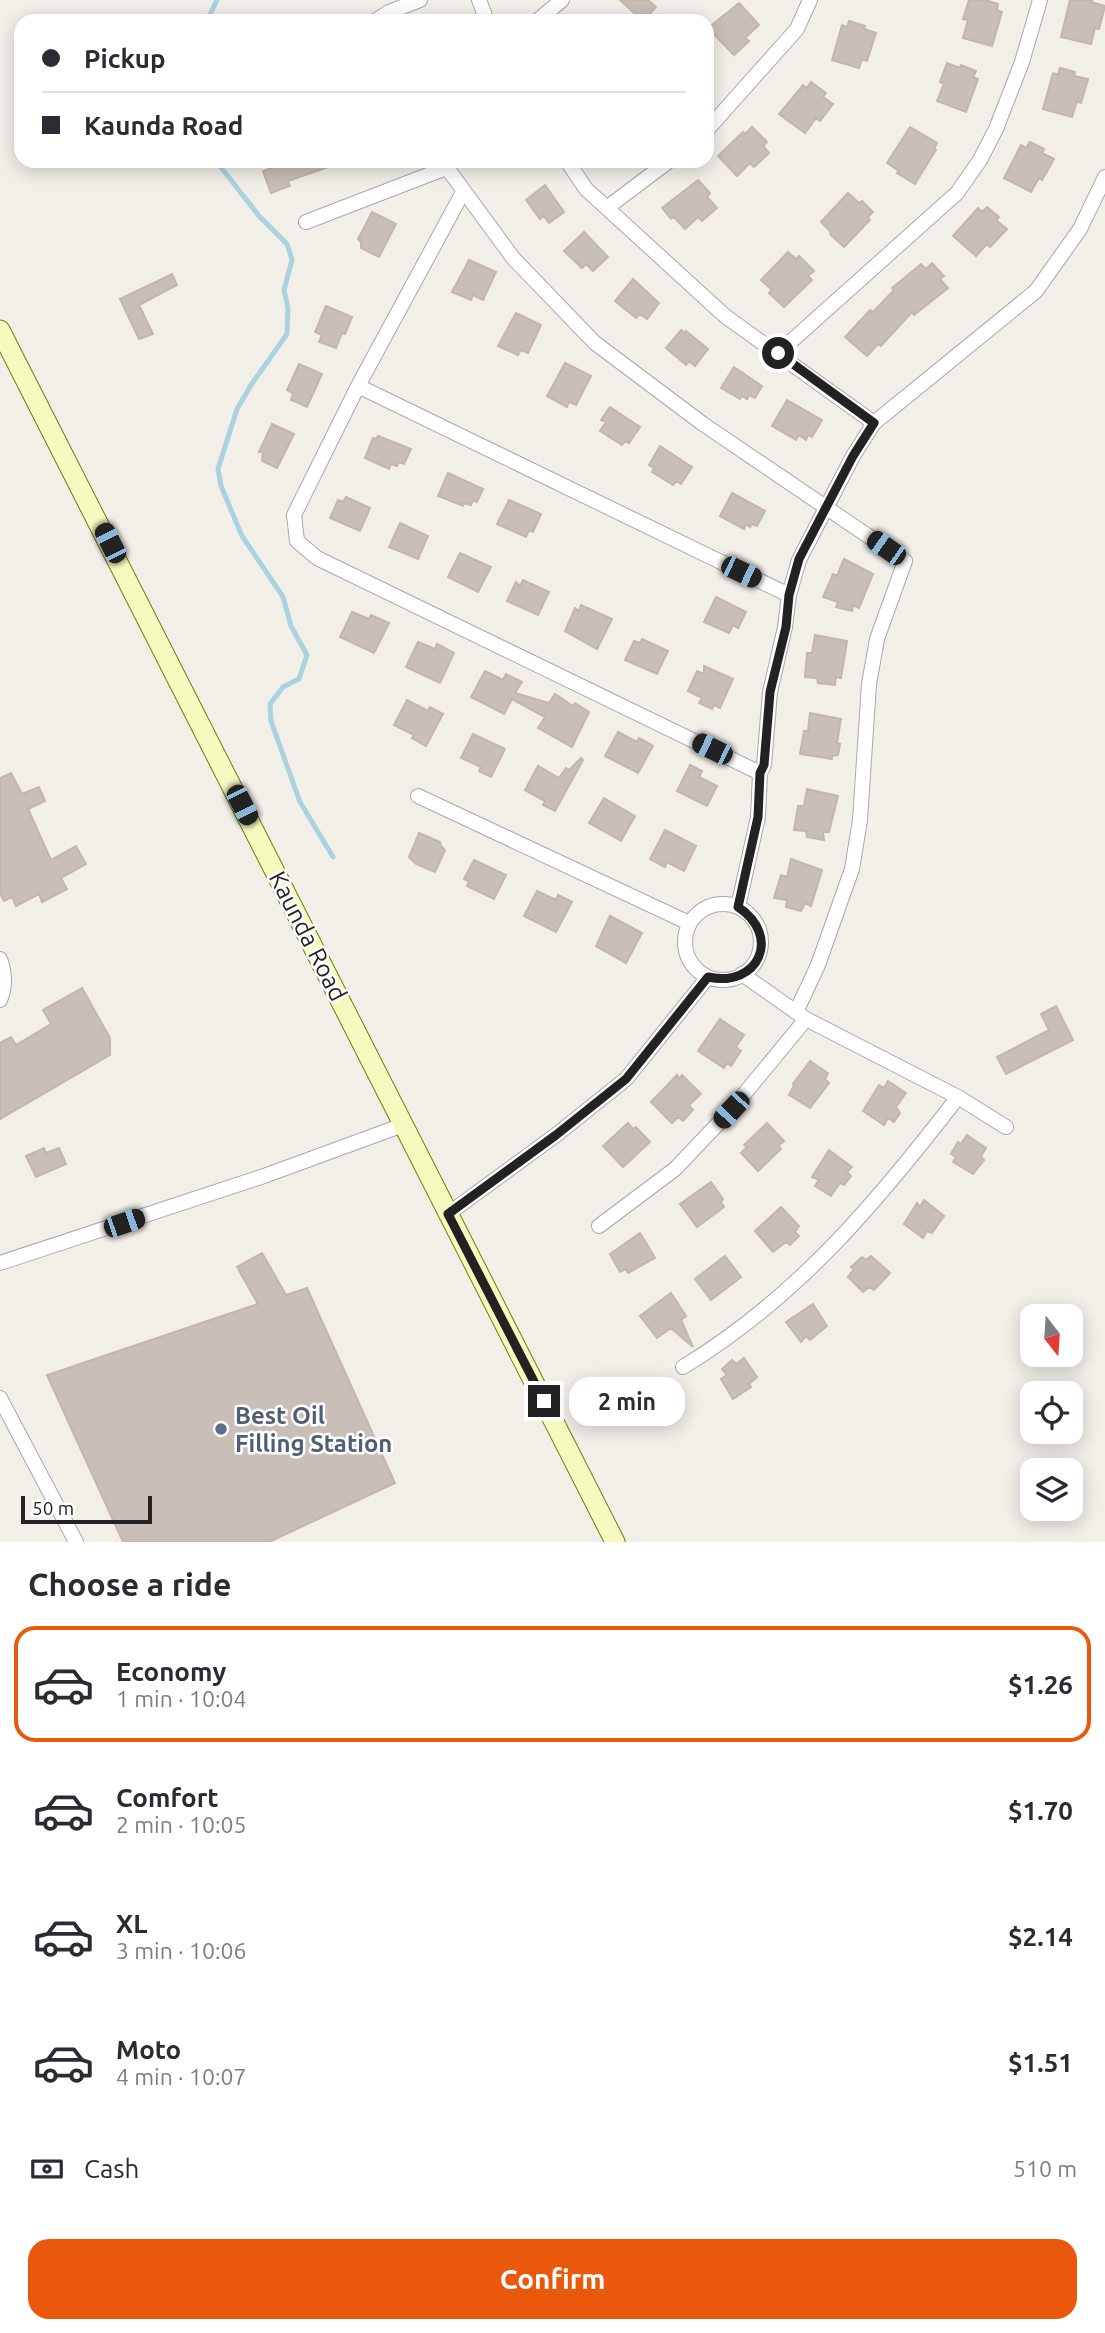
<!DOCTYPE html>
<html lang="en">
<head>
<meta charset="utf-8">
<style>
  body { margin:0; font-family:Ubuntu,sans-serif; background:#f2f2f3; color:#2b2b33; height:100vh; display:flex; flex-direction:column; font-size:26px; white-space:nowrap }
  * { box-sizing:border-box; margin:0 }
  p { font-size:23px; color:#7c7c81 }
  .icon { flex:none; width:38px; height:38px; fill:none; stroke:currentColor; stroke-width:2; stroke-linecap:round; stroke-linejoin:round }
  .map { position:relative; height:1542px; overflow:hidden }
  .details { display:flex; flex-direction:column; background:#fff; flex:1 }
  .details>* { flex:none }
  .banner { position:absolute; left:14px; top:14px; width:700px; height:154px; border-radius:21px; box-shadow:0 4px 18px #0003; display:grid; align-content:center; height:154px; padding:0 28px; background:#fff }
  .needle { width:46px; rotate:163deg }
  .buttons { position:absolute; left:1020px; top:1304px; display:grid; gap:14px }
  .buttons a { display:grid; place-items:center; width:63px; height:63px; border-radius:14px; background:#fff; box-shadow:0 4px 18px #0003; font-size:35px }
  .scale { position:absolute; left:21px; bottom:18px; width:131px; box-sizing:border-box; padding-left:7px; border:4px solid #222; border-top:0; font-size:19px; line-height:24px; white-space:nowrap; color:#222; -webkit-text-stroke:5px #fff; paint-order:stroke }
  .end { position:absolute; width:32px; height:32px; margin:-16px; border:9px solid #222; background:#fff; box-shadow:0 0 0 4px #fff }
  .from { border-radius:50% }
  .bubble { position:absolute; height:49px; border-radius:21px; background:#fff; box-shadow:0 4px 18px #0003; font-size:23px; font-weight:700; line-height:49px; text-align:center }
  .car { position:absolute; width:21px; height:42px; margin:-21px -10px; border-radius:9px; box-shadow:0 0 5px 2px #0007; background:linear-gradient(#222 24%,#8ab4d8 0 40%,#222 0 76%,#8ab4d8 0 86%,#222 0) }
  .banner b { display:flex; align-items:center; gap:24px; height:66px; font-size:26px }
  .banner b+b { border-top:2px solid #e1e1e2 }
  .banner i { width:18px; height:18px; background:#2b2b33 }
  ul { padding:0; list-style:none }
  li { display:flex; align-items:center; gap:21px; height:116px; margin:0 14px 10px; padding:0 14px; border:4px solid transparent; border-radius:21px }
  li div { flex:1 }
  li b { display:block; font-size:26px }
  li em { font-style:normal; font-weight:700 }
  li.on { border-color:#ea580c }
  li>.icon { width:63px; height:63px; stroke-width:1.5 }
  h2 { padding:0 28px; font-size:32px; line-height:84px }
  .pay { display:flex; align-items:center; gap:18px; height:77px; padding:0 28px; font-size:26px }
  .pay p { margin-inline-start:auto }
  .primary-button { display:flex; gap:14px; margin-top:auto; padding:14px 28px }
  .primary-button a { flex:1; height:80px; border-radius:21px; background:#ea580c; color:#fff; font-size:28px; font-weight:700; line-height:80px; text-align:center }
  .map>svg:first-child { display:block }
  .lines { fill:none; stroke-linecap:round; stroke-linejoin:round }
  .stream { stroke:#aad3df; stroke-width:5 }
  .building { fill:#c7bfb8; stroke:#c4b6ab; stroke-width:2 }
  .street-casing { stroke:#a9a9a9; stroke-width:16 }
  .secondary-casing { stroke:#707d05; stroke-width:21 }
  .street { stroke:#fff; stroke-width:14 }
  .secondary { stroke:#f7fabf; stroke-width:19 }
  .route { stroke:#222; stroke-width:9 }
  .service-dot { fill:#5c6f8a; stroke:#fff; stroke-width:2.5 }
  .labels { text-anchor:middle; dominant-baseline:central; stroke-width:5; stroke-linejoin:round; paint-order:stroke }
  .street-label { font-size:24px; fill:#222; stroke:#fff }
  .service-label { font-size:24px; font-weight:bold; fill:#4e5e75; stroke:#fff; text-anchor:start }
</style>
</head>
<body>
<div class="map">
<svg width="1105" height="1542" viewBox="0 0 1105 1542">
  <rect width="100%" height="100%" fill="#f2efe9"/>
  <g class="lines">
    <path class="stream" d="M207,21L217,0
      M216,161L259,216L287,244L292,260L284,290L288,308L287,334L251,385L237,409L218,469L221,486L242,536L283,597L291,626L307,655L299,679L283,687L270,704L271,721L300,802L333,857"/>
  </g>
  <path class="building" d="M620,0H648L656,7L643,21Z
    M969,0H985L998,4L997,10L1002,12L992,46L963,38L968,20L963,19Z
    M1070,0H1092L1091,2L1105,6L1099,29L1095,28L1091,44L1061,37Z
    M739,3L759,25L745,38L749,41L734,55L708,28Z
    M849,21L865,26L864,29L876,33L867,61L862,59L859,68L832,60L842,25L847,27Z
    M947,63L960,68L961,65L976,71L973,77L978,79L966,112L937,101L944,84L940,82Z
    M1060,68L1075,72L1074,76L1088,79L1081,103L1077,101L1072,117L1043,109L1053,73L1058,75Z
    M811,82L826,93L823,97L833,104L820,121L816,118L805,133L779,114L803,85L807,88Z
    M752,127L767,142L763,146L769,153L754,167L750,163L737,176L718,156L743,132L745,134Z
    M910,127L937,143L934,149L936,150L915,184L897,173L899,171L887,163Z
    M1030,142L1044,149L1042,153L1054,159L1042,180L1039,178L1031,192L1004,178L1021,145L1026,148Z
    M282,161H339L340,163L288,181L290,186L271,193L263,171L272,168L271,165Z
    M698,180L710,193L707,197L717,208L702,221L698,217L685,229L674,217L671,219L662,208Z
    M545,185L564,212L549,223L544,216L540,219L526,200Z
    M848,193L859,203L862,201L873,212L868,217L870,220L844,247L830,234L831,232L821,222Z
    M987,207L999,217L996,220L1007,229L990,247L987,244L976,256L953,236L978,208L982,212Z
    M372,212L396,224L379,257L361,248V242L358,239Z
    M584,232L608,257L593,271L586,264L582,268L564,251Z
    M788,252L796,259L799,256L814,271L808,276L812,280L784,307L769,293L772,290L761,280Z
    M469,260L496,272L483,300L473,295L471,300L452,292Z
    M932,263L944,276L940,279L948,288L914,315L912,312L881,346L878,344L867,356L845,337L870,310L873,312L894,290L892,288L921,264L926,269Z
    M172,274L177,285L139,305L153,334L139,339L120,299Z
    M633,279L659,303L647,319L640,314L636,318L615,301Z
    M326,306L352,317L345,334L342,333L336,348L319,342L322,335L315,332Z
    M516,313L541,325L528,353L521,350L518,355L498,346Z
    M681,330L685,333L686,331L708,349L695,366L689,361L686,365L666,348Z
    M565,363L591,376L576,405L569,402L567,407L547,396Z
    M299,364L322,374L307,407L291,400L293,393L287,390Z
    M734,367L762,386L755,398L749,395L747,399L742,396L740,399L721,388Z
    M787,400L822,420L812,437L808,435L806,440L799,435L796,440L772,426Z
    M610,407L640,427L629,443L625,441L622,445L600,431L606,422L601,420Z
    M272,424L294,434L277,468L262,461L263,452H259Z
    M378,436L411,449L404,464L399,462L397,466L391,464L389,469L365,458L373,438L376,439Z
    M660,446L692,467L681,484L676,481L673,485L652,472L654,468L649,465Z
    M448,473L483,489L477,502L473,500L471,505L464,503L463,506L438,496Z
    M732,493L765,511L757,526L752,524L750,527L746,524L744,529L720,516Z
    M346,497L370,508L360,531L330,518L338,500L343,502Z
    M509,500L541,514L533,532L529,530L526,537L497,524Z
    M400,523L428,536L418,559L389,547Z
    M460,553L491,567L478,592L448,577Z
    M844,559L873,574L859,608L853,605L852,611L836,607L838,602L823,597L833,574L837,576Z
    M523,580L549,592L538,615L507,601L516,582L520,586Z
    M716,597L746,612L738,628L733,625L729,633L704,622Z
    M581,605L612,619L597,649L565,631L575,608L579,611Z
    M352,612L369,619L371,615L389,623L374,653L340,637Z
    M815,635L847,641L841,678L836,677L835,685L818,683L817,678L805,677L807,653H812Z
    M642,639L668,651L657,674L625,660L634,641L640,643Z
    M418,642L435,649L437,644L454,653L440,683L406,667Z
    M704,666L733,679L720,708L714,705L712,709L699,703L702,698L688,691L697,671L704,674Z
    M485,671L503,680L506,674L522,682L515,693L549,703L555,694L573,706L575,703L589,712L572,747L538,728L545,717L512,699L504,714L471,697Z
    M407,700L428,711L430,707L443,714L426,746L412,738L414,735L394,725Z
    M810,713L841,719L837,743L840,744L838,755L832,756V759L800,754L804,731H808Z
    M618,732L637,742L639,738L653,746L638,773L605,756Z
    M473,734L505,749L491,777L479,771L481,767L461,758Z
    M581,758L583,760L555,811L543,805L545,801L525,790L538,766L559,778L566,768L569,770Z
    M690,765L702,771L699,777L717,786L707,806L677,791Z
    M11,773L22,794L39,787L45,801L28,809L51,860L76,846L86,864L61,878L67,889L42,902L39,894L16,906L12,897L4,901L0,893V778Z
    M807,789L838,796L829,832H823L824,840L807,837L806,831L794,830L798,806H804Z
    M604,798L635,816L621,841L589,823Z
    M665,830L696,846L684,871L667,862L665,867L650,859Z
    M419,833L440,842L441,846L445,850L435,872L416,864L409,857Z
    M791,859L822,870L811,906L805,903L801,911L786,907L787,900L774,898L781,875L787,877Z
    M474,860L506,875L494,899L467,886L469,882L464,879Z
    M537,891L556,900L558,895L572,902L556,932L524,916Z
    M610,916L642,933L626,963L596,946Z
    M82,988L110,1038V1055L0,1119V1043L11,1037L16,1045L51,1024L43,1010Z
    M1056,1006L1073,1040L1006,1074L997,1057L1049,1030L1041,1014Z
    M720,1019L744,1035L736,1047L741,1051L731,1066L727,1063L724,1068L698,1051Z
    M810,1061L828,1073L825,1079L829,1083L810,1108L789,1095L794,1085L793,1084Z
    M677,1075L679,1079L682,1075L701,1094L689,1105L693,1110L683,1121L678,1117L672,1123L651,1102Z
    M888,1081L906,1093L896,1107L900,1113L894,1122L888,1118L884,1125L863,1111L879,1085L884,1088Z
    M628,1123L633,1129L636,1127L650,1142L623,1167L603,1146Z
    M767,1123L784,1141L778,1146L781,1149L758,1171L741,1153L747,1147L744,1145Z
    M967,1135L986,1148L981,1156L984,1160L973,1174L953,1162L956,1157L951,1154L958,1142L961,1144Z
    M44,1148L46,1153L59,1148L66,1164L36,1177L26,1156Z
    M829,1150L852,1167L847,1172L851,1176L844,1185L840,1183L831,1196L815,1186L819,1180L812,1177Z
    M711,1182L723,1199L721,1202L724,1207L697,1227L680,1204Z
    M924,1200L944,1216L932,1233L927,1231L923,1238L904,1224L917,1203L920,1207Z
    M781,1207L799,1226L795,1232L799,1236L790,1245L786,1242L773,1252L755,1231Z
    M640,1233L655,1258L628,1273L626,1269L620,1272L610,1254Z
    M262,1253L286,1295L307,1288L395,1483L269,1542H123L47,1375L258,1304L237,1267Z
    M725,1256L741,1277L711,1300L695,1279Z
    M871,1256L890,1273L874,1290L869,1287L863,1292L848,1277L854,1269L851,1267L862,1257L866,1260Z
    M671,1293L686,1316L681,1320L693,1347L671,1328L657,1338L640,1316Z
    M813,1304L827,1326L810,1340L806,1336L801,1342L786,1322Z
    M744,1358L757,1377L749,1384L751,1387L733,1399L721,1379L727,1375L722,1369L732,1360L736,1364Z"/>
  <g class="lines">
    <defs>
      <path id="street" d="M479,0L487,21
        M375,21L389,12L420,0
        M537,21L562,0
        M707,130L797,29L810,0
        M442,161L513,258L595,343L703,424L905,561L877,639L869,684L860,820L852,869L818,965L796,1012
        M567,161L586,189L725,316L874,423
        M463,192L358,386L294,515L297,541L317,558L760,773
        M608,207L669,161
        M306,222L446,168
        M778,353L957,193L980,160L996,129L1022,62L1040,0
        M358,386L789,595
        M418,796L689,923
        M685 942a38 38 0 1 1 76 0a38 38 0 1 1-76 0Z
        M738,907L758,817L760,773L764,765L770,692L785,627L789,595L799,560L853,456L874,423L1036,291L1080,229L1105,177
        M0,959C5,973 6,986 0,1000
        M742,974L806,1019L958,1097L1006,1127
        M448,1214L556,1135L626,1079L708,977
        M599,1226L675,1169L731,1110L806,1019
        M0,1263L264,1176L403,1125
        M683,1367C797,1298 878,1201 958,1097
        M0,1398L76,1542"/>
      <path id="secondary" d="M0,330L615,1542"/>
    </defs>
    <use href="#street" class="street-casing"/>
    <use href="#secondary" class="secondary-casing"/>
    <use href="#street" class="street"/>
    <use href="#secondary" class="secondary"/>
  </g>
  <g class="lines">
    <path class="route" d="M544,1401L448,1214L556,1135L626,1079L708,977C759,988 782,936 738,907L758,817L760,773L764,765L770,692L786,627L789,595L799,559L853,456L874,423L778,353"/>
  </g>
  <circle class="service-dot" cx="221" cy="1429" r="7"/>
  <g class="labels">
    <g class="street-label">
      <text transform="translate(308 936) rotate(63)">Kaunda Road</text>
    </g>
    <g class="service-label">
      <text x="235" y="1415">Best Oil<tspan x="235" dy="28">Filling Station</tspan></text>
    </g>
  </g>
</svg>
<div class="buttons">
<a><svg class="needle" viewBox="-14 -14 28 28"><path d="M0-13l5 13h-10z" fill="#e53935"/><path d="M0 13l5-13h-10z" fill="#7c7c81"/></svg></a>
<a><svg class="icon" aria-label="locate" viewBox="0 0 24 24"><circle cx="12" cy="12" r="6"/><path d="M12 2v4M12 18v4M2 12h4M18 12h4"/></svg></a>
<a><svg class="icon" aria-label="layers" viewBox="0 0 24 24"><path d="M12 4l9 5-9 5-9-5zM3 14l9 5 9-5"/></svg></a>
</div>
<div class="scale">50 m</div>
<i class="end from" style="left:778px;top:353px"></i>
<i class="end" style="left:544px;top:1401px"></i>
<div class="bubble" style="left:569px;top:1377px;width:116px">2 min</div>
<i class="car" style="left:110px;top:543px;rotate:333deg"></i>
<i class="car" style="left:886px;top:548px;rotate:305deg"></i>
<i class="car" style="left:741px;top:572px;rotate:116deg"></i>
<i class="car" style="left:712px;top:749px;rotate:296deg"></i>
<i class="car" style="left:242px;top:805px;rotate:153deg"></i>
<i class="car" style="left:731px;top:1110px;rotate:223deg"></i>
<i class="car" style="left:124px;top:1223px;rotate:71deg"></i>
<div class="banner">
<b><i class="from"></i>Pickup</b>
<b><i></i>Kaunda Road</b>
</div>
</div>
<section class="details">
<h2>Choose a ride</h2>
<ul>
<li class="on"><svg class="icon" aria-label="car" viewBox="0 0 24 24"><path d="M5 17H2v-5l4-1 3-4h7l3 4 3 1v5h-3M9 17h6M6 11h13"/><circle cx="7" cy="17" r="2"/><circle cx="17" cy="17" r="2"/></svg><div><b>Economy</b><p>1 min · 10:04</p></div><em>$1.26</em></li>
<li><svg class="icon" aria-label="car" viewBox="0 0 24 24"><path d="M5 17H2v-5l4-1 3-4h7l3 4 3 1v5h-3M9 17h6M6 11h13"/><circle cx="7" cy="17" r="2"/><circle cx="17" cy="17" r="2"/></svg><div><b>Comfort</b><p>2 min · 10:05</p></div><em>$1.70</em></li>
<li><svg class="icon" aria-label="car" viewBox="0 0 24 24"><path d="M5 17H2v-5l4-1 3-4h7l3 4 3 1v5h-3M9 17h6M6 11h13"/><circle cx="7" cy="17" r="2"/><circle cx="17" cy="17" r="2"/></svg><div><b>XL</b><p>3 min · 10:06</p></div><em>$2.14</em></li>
<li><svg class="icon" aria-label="car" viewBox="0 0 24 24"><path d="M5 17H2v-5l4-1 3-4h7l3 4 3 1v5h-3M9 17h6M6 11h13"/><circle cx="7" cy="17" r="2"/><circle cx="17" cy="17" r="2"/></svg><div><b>Moto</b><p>4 min · 10:07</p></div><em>$1.51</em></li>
</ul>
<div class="pay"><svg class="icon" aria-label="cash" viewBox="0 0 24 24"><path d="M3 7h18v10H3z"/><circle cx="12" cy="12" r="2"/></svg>Cash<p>510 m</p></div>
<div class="primary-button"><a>Confirm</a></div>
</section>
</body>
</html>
